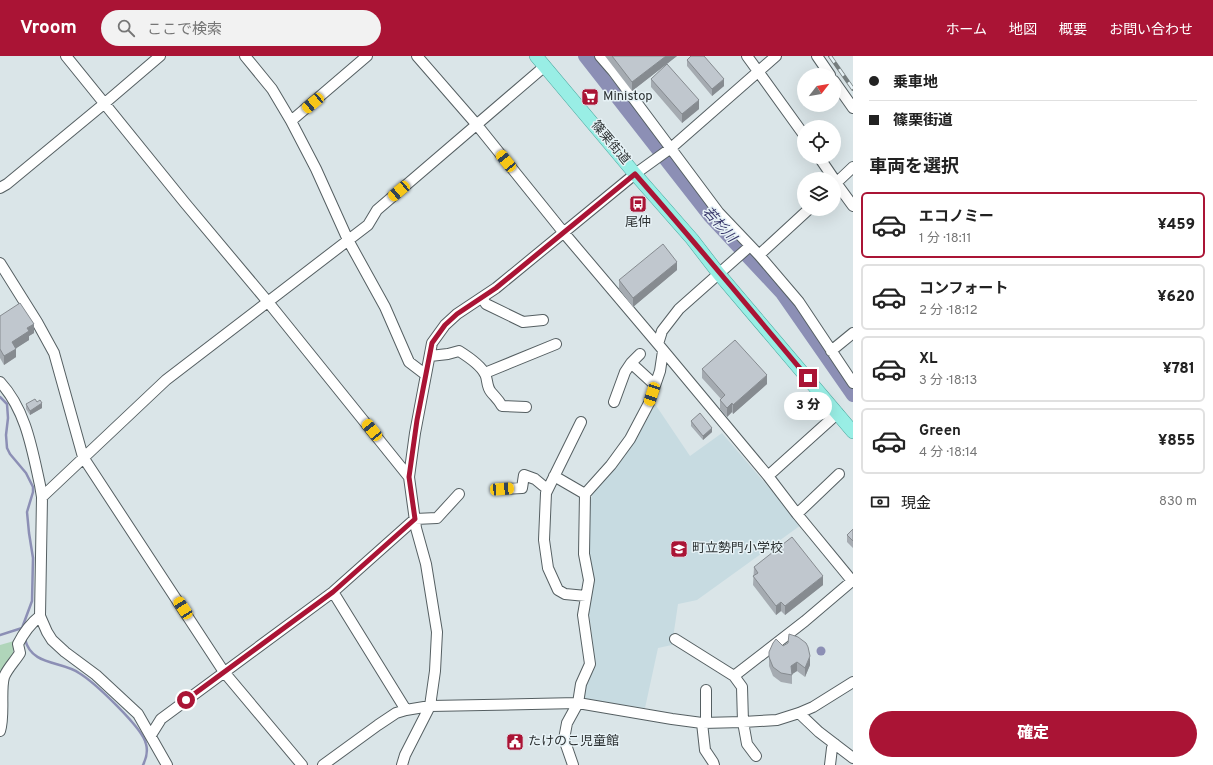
<!DOCTYPE html>
<html lang="ja">
<head>
<meta charset="utf-8">
<style>
  body { margin:0; font-family:Overpass,"Noto Sans JP",sans-serif; background:#f2f2f2; color:#222; height:100vh; display:flex; flex-direction:column; font-size:15px; white-space:nowrap }
  * { box-sizing:border-box; margin:0 }
  p { font-size:13px; color:#767676 }
  .icon { flex:none; width:22px; height:22px; fill:none; stroke:currentColor; stroke-width:2; stroke-linecap:round; stroke-linejoin:round }
  .map { position:relative; flex:1; overflow:hidden }
  .details { display:flex; flex-direction:column; background:#fff; width:360px }
  .details>* { flex:none }
  .top-card { display:grid; align-content:center; height:88px; padding:0 16px; background:#fff }
  .needle { width:26px; rotate:59deg }
  .buttons { position:absolute; left:797px; top:12px; display:grid; gap:8px }
  .buttons a { display:grid; place-items:center; width:44px; height:44px; border-radius:50%; background:#fff; box-shadow:0 4px 16px #0002; font-size:20px }
  .end { position:absolute; width:18px; height:18px; margin:-9px; border:5px solid #aa1435; background:#fff; box-shadow:0 0 0 2px #fff }
  .from { border-radius:50% }
  .bubble { position:absolute; height:28px; border-radius:14px; background:#fff; box-shadow:0 4px 16px #0002; font-size:13px; font-weight:800; line-height:28px; text-align:center }
  .car { position:absolute; width:12px; height:24px; margin:-12px -6px; border-radius:5px; box-shadow:0 0 3px 1px #0007; background:linear-gradient(#f5c518 24%,#345 0 40%,#f5c518 0 76%,#345 0 86%,#f5c518 0) }
  .top-card b { display:flex; align-items:center; gap:14px; height:38px; font-size:15px }
  .top-card b+b { border-top:1px solid #e0e0e0 }
  .top-card i { width:10px; height:10px; background:#222 }
  ul { padding:0; list-style:none }
  li { display:flex; align-items:center; gap:12px; height:66px; margin:0 8px 6px; padding:0 8px; border:2px solid #e0e0e0; border-radius:6px }
  li div { flex:1 }
  li b { display:block; font-size:15px }
  li em { font-style:normal; font-weight:800 }
  li.current { border-color:#aa1435 }
  li>.icon { width:36px; height:36px; stroke-width:1.5 }
  h2 { padding:0 16px; font-size:18px; line-height:48px }
  .pay { display:flex; align-items:center; gap:10px; height:44px; padding:0 16px; font-size:15px }
  .pay p { margin-inline-start:auto }
  .action { display:flex; gap:8px; margin-top:auto; padding:8px 16px }
  .action a { flex:1; height:46px; border-radius:24px; background:#aa1435; color:#fff; font-size:16px; font-weight:800; line-height:46px; text-align:center }
  header { display:flex; align-items:center; gap:24px; box-sizing:border-box; height:56px; padding:0 20px; background:#aa1435; color:#fff }
  header strong { font-size:19px }
  nav { display:flex; gap:22px; margin-inline-start:auto; font-size:14px }
  .search { width:280px; height:36px; background:#f2f2f2; display:flex; align-items:center; gap:10px; box-sizing:border-box; padding:0 14px; border-radius:22px; color:#767676; font-size:15px }
  main { display:flex; flex:1; min-height:0 }
  .map>svg:first-child { display:block }
  .built { fill:#c7dbe1 }
  .green { fill:#b0d5ba }
  .water { fill:#8c8fb5 }
  .lines { fill:none; stroke-linecap:round; stroke-linejoin:round }
  .stream { stroke:#8c8fb5; stroke-width:2.5 }
  .river { stroke:#8c8fb5; stroke-width:14 }
  .minor-casing { stroke:#555f62; stroke-width:12 }
  .major-casing { stroke:#47a59c; stroke-width:14 }
  .minor { stroke:#fff; stroke-width:10 }
  .major { stroke:#99eee5; stroke-width:13 }
  .rail-casing { stroke:#767e7f; stroke-width:4 }
  .rail { stroke:#e7f2f6; stroke-width:2.5; stroke-dasharray:8; stroke-linecap:butt }
  .wall { fill:#a5abb1 }
  .shaded-wall { fill:#868b90 }
  .building { fill:#c0c7ce; stroke:#868b90 }
  .route { stroke:#aa1435; stroke-width:5 }
  .labels { text-anchor:middle; dominant-baseline:central; stroke-width:3; stroke-linejoin:round; paint-order:stroke }
  .poi-label { font-size:13px; fill:#2d3233; stroke:#e7f2f6; text-anchor:start }
  .street-label { font-size:13px; fill:#2d3233; stroke:#e7f2f6 }
  .water-label { font-size:14px; font-style:italic; fill:#37376a; stroke:#e7f2f6 }
</style>
</head>
<body>
<header>
<strong>Vroom</strong>
<div class="search"><svg class="icon" aria-label="search" viewBox="0 0 24 24"><circle cx="10" cy="10" r="6"/><path d="M15 15l6 6"/></svg>ここで検索</div>
<nav><a>ホーム</a><a>地図</a><a>概要</a><a>お問い合わせ</a></nav>
</header>
<main>
<div class="map">
<svg width="853" height="709" viewBox="0 0 853 709">
  <rect width="100%" height="100%" fill="#dae5e8"/>
  <path class="built" d="M655,348L690,400L722,377L801,469L697,544L678,548L672,589L658,592L645,652L584,643L585,629L596,610L589,557L590,542L594,525L589,502L590,447L593,436L624,398L643,371Z"/>
  <path class="green" d="M14,585L13,601L0,620V589Z"/>
  <path class="water" d="M816.5 595a4.5 4.5 0 1 1 9 0a4.5 4.5 0 1 1-9 0Z"/>
  <g class="lines">
    <path class="stream" d="M0,341L7,348L8,362L6,379L7,392L10,398L26,417L33,431V436L27,456L29,477L33,502L32,545L22,572V574
      M0,579L22,572
      M25,583C31,610 62,605 79,617C94,626 143,672 146,688C148,695 146,703 143,709"/>
    <path class="river" d="M585,0L710,160L782,237L853,339"/>
    <defs>
      <path id="minor" d="M66,0L185,147L268,246L409,421
        M245,0L272,33L291,65L316,113L348,184L385,251L409,306L426,319
        M417,0L477,69L564,177L658,288L768,420L797,458L853,526
        M600,0L613,15L719,157L759,199L799,246L853,327
        M747,0L804,79
        M817,0L830,19
        M834,25L853,52
        M291,65L367,0
        M819,101L834,123
        M834,124L853,150
        M834,129L853,111
        M0,132L7,128L105,47L160,0
        M759,199L809,153
        M0,207L37,266L54,297L83,401L224,616L302,709
        M482,242L486,248L523,266L543,264
        M658,288L662,275L679,253L750,190
        M831,295L853,277
        M430,300L448,298L459,295C467,300 481,310 485,318C488,323 486,330 491,336C495,341 498,343 502,350L526,351
        M631,307L640,298
        M485,317L556,288
        M0,326C26,354 32,393 40,429L42,441L40,560L47,576L52,584L65,596L96,619L138,658L167,709
        M614,346L625,316L631,307L655,329
        M581,366L546,437L544,484L548,512L558,534L565,538L586,540
        M554,420L585,438
        M768,420L838,357
        M502,433L522,432L524,419L535,423L547,433
        M42,441L166,324L368,169L377,154L545,10
        M797,458L839,418
        M333,536L406,654
        M675,583L734,620L805,565L852,525
        M734,620L742,631L743,666L747,688L756,700
        M799,657L819,676L853,702
        M702,667L705,694L713,706L714,709
        M706,667V634
        M0,675C5,659 0,635 4,621C7,613 15,605 20,597L18,588C24,576 30,568 40,560
        M151,679L161,663L333,536L415,463L437,462L459,438
        M323,709L378,669L396,657L406,654L430,650L578,647L672,663L702,667L743,666L777,664L799,657L813,651L853,626
        M402,709L405,699L430,650L435,615L437,576L426,508L416,472L409,421L415,377L432,287L445,269L457,258L496,232L635,118L671,92L776,0
        M573,709L564,683L567,667L578,647L581,628L590,608L583,559L589,524L584,498L585,438L611,409L630,383L649,347L660,315L663,295
        M830,709L832,692L835,688"/>
      <path id="major" d="M536,0L635,118L692,183L719,218L853,376"/>
    </defs>
    <use href="#minor" class="minor-casing"/>
    <use href="#major" class="major-casing"/>
    <use href="#minor" class="minor"/>
    <use href="#major" class="major"/>
    <defs>
      <path id="rail" d="M830,0L853,33"/>
    </defs>
    <use href="#rail" class="rail-casing"/>
    <use href="#rail" class="rail"/>
  </g>
  <path class="wall" d="M605,0H677L632,35Z
    M687,4L724,30L712,40L687,10Z
    M651,23L699,53L682,67L651,31Z
    M677,214L633,251L619,233V224Z
    M0,260L34,277L29,280V284L16,292V301L4,309L0,302Z
    M702,313L767,328L733,358L732,356L727,361L720,353V344L721,343L702,322Z
    M37,346L42,352L30,359L26,353V348Z
    M691,365L712,376L703,384L691,370Z
    M853,473V492L847,486V479Z
    M754,511L823,529L785,559L781,555L776,559L753,529Z
    M783,590L810,609L805,621L797,615L792,618V628L781,626L773,620L769,610V596Z"/>
  <path class="shaded-wall" d="M666,0H677L632,35V26Z
    M724,23V30L712,40V33Z
    M699,44V53L682,67V58Z
    M677,206V214L633,251V242Z
    M34,268V277L29,280V284L12,295V286L27,272Z
    M16,293V301L4,309V300Z
    M767,319V328L733,358V349Z
    M42,347V352L30,359V355Z
    M732,347V356L727,361V352Z
    M712,372V376L703,384V380Z
    M823,520V529L785,559V550Z
    M781,546V555L776,559V550Z
    M810,600V609L805,621V612Z
    M797,606V615L791,619V610Z"/>
  <path class="building" d="M612,0H666L632,26Z
    M691,0H704L724,23L712,33L687,4Z
    M667,8L699,44L682,58L651,23Z
    M663,188L677,206L633,242L619,224Z
    M20,247L34,268L27,272L29,275L12,286L16,293L4,300L0,293V260Z
    M735,284L767,319L733,349L732,347L727,352L720,344L725,339L702,313Z
    M35,343L37,346L40,344L42,347L30,355L26,348Z
    M700,357L712,372L703,380L691,365Z
    M853,473V485L847,479Z
    M792,481L823,520L785,550L781,546L776,550L753,520L758,517L754,511Z
    M789,578L798,581L806,587L808,591L810,600L805,612L797,606L791,610L792,619L781,617L773,611L769,601V596L773,587L776,583L783,590L788,587Z"/>
  <g class="lines">
    <path class="route" d="M186,644L333,536L415,463L409,421L417,364L432,287L445,269L457,258L496,232L635,118C694,185 751,254 808,322"/>
  </g>
  <defs>
    <symbol id="supermarket-square" viewBox="-11 -11 22 22"><rect x="-9" y="-9" width="18" height="18" rx="4" fill="#aa1435" stroke="#e7f2f6"/><path d="M-6-5.5h2.5l.6 2H6L4.5 2H-2.5L-4.4-4H-6ZM-1.5 3.2a1.3 1.3 0 1 0 .1 0ZM3 3.2a1.3 1.3 0 1 0 .1 0Z" fill="#fff"/></symbol>
    <symbol id="bus-square" viewBox="-11 -11 22 22"><rect x="-9" y="-9" width="18" height="18" rx="4" fill="#aa1435" stroke="#e7f2f6"/><path d="M-5-6H5V4H4V6H2V4H-2V6H-4V4H-5ZM-3.5-4V0h7V-4ZM-3.5 1.2v1.5H-2V1.2ZM2 1.2v1.5H3.5V1.2Z" fill="#fff"/></symbol>
    <symbol id="school-square" viewBox="-11 -11 22 22"><rect x="-9" y="-9" width="18" height="18" rx="4" fill="#aa1435" stroke="#e7f2f6"/><path d="M0-5L7-2L0 1L-7-2ZM-4 1L0 2.5L4 1V4Q0 6-4 4Z" fill="#fff"/></symbol>
    <symbol id="civic-square" viewBox="-11 -11 22 22"><rect x="-9" y="-9" width="18" height="18" rx="4" fill="#aa1435" stroke="#e7f2f6"/><path d="M-.6-6.5H3V-4.5H.6V-3L4-1V1h2V6H-6V1h2V-1L-.6-3ZM-1.2 2.5V6h2.4V2.5Z" fill="#fff"/></symbol>
  </defs>
  <g fill-rule="evenodd">
    <use href="#supermarket-square" x="580" y="31" width="20" height="20"/>
    <use href="#bus-square" x="628" y="138" width="20" height="20"/>
    <use href="#school-square" x="669" y="483" width="20" height="20"/>
    <use href="#civic-square" x="505" y="676" width="20" height="20"/>
  </g>
  <g class="labels">
    <g class="poi-label">
      <text x="603" y="41">Ministop</text>
      <text x="638" y="167" text-anchor="middle">尾仲</text>
      <text x="692" y="493">町立勢門小学校</text>
      <text x="528" y="686">たけのこ児童館</text>
    </g>
    <g class="street-label">
      <text transform="translate(610 87) rotate(50)">篠栗街道</text>
    </g>
    <g class="water-label">
      <text transform="translate(719 169) rotate(48)">若杉川</text>
    </g>
  </g>
</svg>
<div class="buttons">
<a><svg class="needle" viewBox="-14 -14 28 28"><path d="M0-13l5 13h-10z" fill="#e53935"/><path d="M0 13l5-13h-10z" fill="#767676"/></svg></a>
<a><svg class="icon" aria-label="locate" viewBox="0 0 24 24"><circle cx="12" cy="12" r="6"/><path d="M12 2v4M12 18v4M2 12h4M18 12h4"/></svg></a>
<a><svg class="icon" aria-label="layers" viewBox="0 0 24 24"><path d="M12 4l9 5-9 5-9-5zM3 14l9 5 9-5"/></svg></a>
</div>
<i class="end from" style="left:186px;top:644px"></i>
<i class="end" style="left:808px;top:322px"></i>
<div class="bubble" style="left:784px;top:336px;width:48px">3 分</div>
<i class="car" style="left:313px;top:47px;rotate:230deg"></i>
<i class="car" style="left:506px;top:105px;rotate:321deg"></i>
<i class="car" style="left:399px;top:135px;rotate:230deg"></i>
<i class="car" style="left:652px;top:338px;rotate:198deg"></i>
<i class="car" style="left:372px;top:374px;rotate:321deg"></i>
<i class="car" style="left:502px;top:433px;rotate:86deg"></i>
<i class="car" style="left:183px;top:552px;rotate:327deg"></i>
</div>
<section class="details">
<div class="top-card">
<b><i class="from"></i>乗車地</b>
<b><i></i>篠栗街道</b>
</div>
<h2>車両を選択</h2>
<ul>
<li class="current"><svg class="icon" aria-label="car" viewBox="0 0 24 24"><path d="M5 17H2v-5l4-1 3-4h7l3 4 3 1v5h-3M9 17h6M6 11h13"/><circle cx="7" cy="17" r="2"/><circle cx="17" cy="17" r="2"/></svg><div><b>エコノミー</b><p>1 分 · 18:11</p></div><em>¥459</em></li>
<li><svg class="icon" aria-label="car" viewBox="0 0 24 24"><path d="M5 17H2v-5l4-1 3-4h7l3 4 3 1v5h-3M9 17h6M6 11h13"/><circle cx="7" cy="17" r="2"/><circle cx="17" cy="17" r="2"/></svg><div><b>コンフォート</b><p>2 分 · 18:12</p></div><em>¥620</em></li>
<li><svg class="icon" aria-label="car" viewBox="0 0 24 24"><path d="M5 17H2v-5l4-1 3-4h7l3 4 3 1v5h-3M9 17h6M6 11h13"/><circle cx="7" cy="17" r="2"/><circle cx="17" cy="17" r="2"/></svg><div><b>XL</b><p>3 分 · 18:13</p></div><em>¥781</em></li>
<li><svg class="icon" aria-label="car" viewBox="0 0 24 24"><path d="M5 17H2v-5l4-1 3-4h7l3 4 3 1v5h-3M9 17h6M6 11h13"/><circle cx="7" cy="17" r="2"/><circle cx="17" cy="17" r="2"/></svg><div><b>Green</b><p>4 分 · 18:14</p></div><em>¥855</em></li>
</ul>
<div class="pay"><svg class="icon" aria-label="cash" viewBox="0 0 24 24"><path d="M3 7h18v10H3z"/><circle cx="12" cy="12" r="2"/></svg>現金<p>830 m</p></div>
<div class="action"><a>確定</a></div>
</section>
</main>
</body>
</html>
